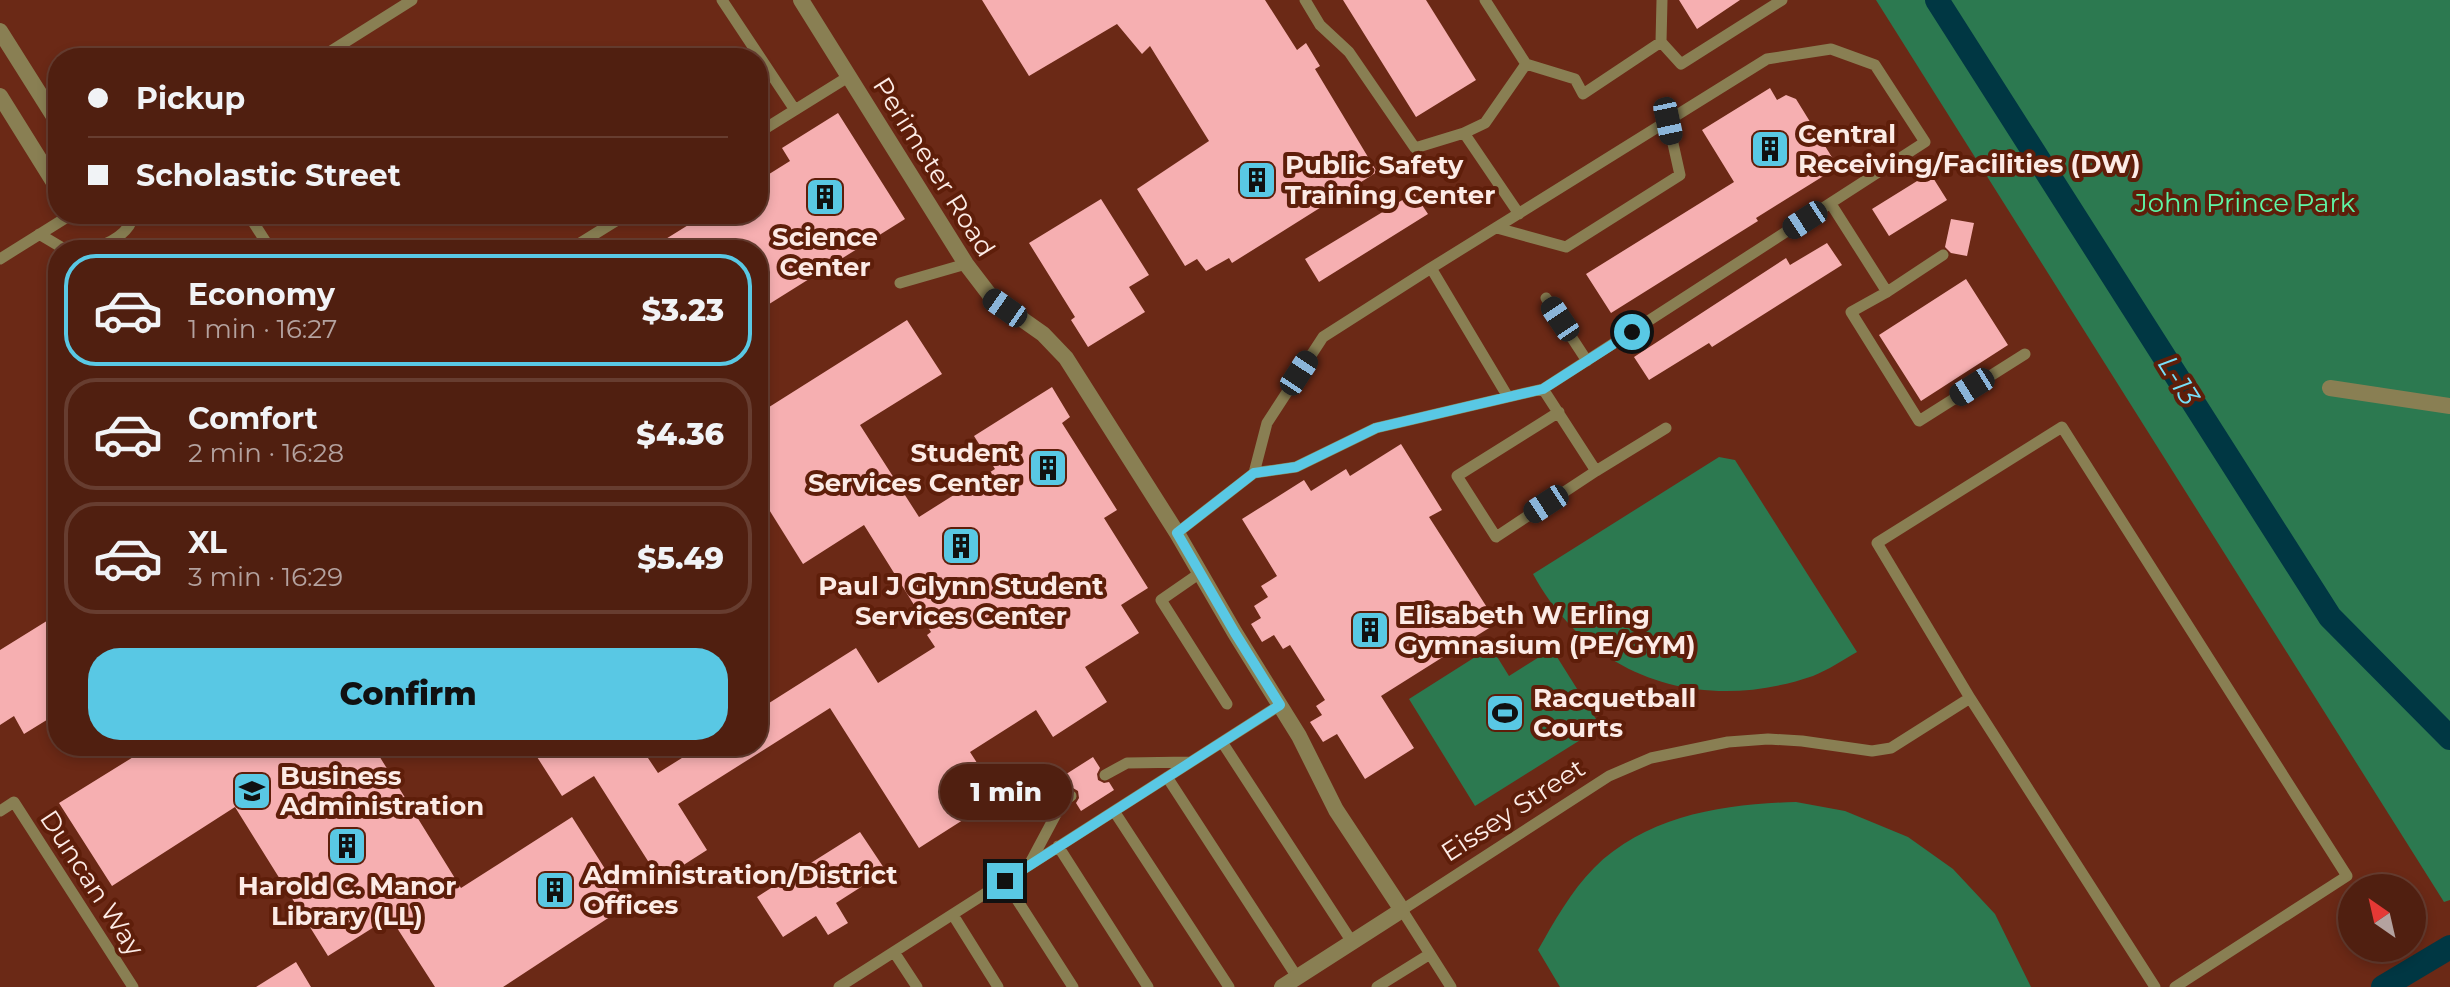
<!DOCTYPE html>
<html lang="en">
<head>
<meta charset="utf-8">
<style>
  body { margin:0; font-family:Montserrat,sans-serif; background:#562719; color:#f1f3f6; height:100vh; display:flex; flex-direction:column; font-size:30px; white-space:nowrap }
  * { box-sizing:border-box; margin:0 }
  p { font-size:26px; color:#b4a29f }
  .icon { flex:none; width:44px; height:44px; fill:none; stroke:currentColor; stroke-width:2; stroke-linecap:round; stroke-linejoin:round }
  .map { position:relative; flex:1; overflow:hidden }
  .side { position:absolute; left:48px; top:240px; width:720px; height:516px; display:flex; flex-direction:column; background:#501f10; border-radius:32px; box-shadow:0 4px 12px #0003,0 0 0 2px #673d30 }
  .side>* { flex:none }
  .hud { position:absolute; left:48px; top:48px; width:720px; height:176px; border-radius:32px; box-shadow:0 4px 12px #0003,0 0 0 2px #673d30; display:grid; align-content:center; height:176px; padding:0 40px; background:#501f10 }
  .needle { width:52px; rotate:326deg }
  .controls { position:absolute; left:2338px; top:874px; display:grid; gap:16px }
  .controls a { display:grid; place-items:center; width:88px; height:88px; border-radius:50%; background:#501f10; box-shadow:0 4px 12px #0003,0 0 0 2px #673d30; font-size:40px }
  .end { position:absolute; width:36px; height:36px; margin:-18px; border:10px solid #59c8e4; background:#111; box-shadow:0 0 0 4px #111 }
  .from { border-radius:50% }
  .bubble { position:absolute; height:56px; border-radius:28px; background:#501f10; box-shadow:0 4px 12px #0003,0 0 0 2px #673d30; font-size:26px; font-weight:800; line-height:56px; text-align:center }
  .car { position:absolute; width:24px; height:48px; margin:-24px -12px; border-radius:10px; box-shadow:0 0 6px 2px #0007; background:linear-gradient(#222 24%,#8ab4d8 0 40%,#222 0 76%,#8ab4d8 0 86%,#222 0) }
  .hud b { display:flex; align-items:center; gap:28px; height:76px; font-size:30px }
  .hud b+b { border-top:2px solid #673d30 }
  .hud i { width:20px; height:20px; background:#f1f3f6 }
  ul { padding:14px 0 0; list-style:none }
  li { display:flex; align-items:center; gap:24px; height:112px; margin:0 16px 12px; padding:0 24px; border:4px solid #673d30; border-radius:32px }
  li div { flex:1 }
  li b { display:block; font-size:30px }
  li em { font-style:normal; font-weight:800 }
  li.selected { border-color:#59c8e4 }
  li>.icon { width:72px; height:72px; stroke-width:1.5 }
  .primary-button { display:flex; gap:16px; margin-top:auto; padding:16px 40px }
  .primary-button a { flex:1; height:92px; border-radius:32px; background:#59c8e4; color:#111; font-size:32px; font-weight:800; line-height:92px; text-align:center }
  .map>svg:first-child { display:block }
  .green { fill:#2c7950 }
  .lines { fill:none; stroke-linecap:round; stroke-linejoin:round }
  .canal { stroke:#003743; stroke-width:24 }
  .building { fill:#f6afb1 }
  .service { stroke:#897f53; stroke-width:11 }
  .minor { stroke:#897f53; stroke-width:16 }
  .route { stroke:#59c8e4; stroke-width:10 }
  .labels { text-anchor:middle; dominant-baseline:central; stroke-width:8; stroke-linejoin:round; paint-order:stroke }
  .poi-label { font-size:26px; font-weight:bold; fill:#fcebe6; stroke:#5e1e0a; text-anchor:start }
  .street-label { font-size:26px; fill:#fcebe6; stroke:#5e1e0a }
  .park-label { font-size:26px; fill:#5ef5a5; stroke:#5e1e0a }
  .water-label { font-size:28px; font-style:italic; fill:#78dff9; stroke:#5e1e0a }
</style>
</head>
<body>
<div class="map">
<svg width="2450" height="987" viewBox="0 0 2450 987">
  <rect width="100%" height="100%" fill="#6b2916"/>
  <path class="green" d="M1876,0H2450V900L2444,902Z
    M1719,457L1735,460L1857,652C1843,660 1828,670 1813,676C1702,714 1591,680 1533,574Z
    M1491,647L1509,676L1552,649L1601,727L1475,806L1409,699Z
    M1796,802L1845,811L1908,837L1953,869L1995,914L2031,987H1560L1538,950C1554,922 1571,891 1594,868C1647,815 1725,804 1796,802Z"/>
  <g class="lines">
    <path class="canal" d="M1937,0L2330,617L2450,738
      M2383,987L2450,947"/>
  </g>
  <path class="building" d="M982,0H1265L1297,50L1306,43L1320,66L1315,69L1377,172L1232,263L1229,258L1206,271L1197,259L1185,266L1137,189L1209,141L1150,46L1142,54L1117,24L1029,76Z
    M1343,0H1426L1476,80L1416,117Z
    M1679,0H1740L1697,29Z
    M1770,88L1777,100L1786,95L1796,99L1838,167L1756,218L1758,221L1611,313L1586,274L1734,182L1702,130Z
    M838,113L905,219L758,311V250H648L706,214H758V181L790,161L782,148Z
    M1930,173L1947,200L1889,236L1872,209Z
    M1414,193L1428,214L1319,282L1305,259Z
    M1101,199L1149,275L1129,287L1145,312L1088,347L1071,320L1075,317L1029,243Z
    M1951,219L1974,223L1967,256L1951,253L1945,247Z
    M1827,243L1842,265L1712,347L1709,343L1649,380L1634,357L1786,258L1790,265Z
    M1966,279L2008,345L1921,401L1879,335Z
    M907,320L942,374L860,425L919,517L995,469L974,436L1052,387L1070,417L1062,423L1117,510L1104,518L1148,588L1121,605L1139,633L1085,667L1107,702L1053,737L1036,710L970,752L999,797L919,848L830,708L678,804L707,850L660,880L594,776L562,796L530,746H640L658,773L701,746H758V710L856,648L878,683L935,647L927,635L931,632L864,525L803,564L758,492V414Z
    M1401,444L1442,510L1429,517L1497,623L1381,696L1414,748L1365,779L1337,734L1323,742L1310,722L1322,715L1316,706L1325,700L1290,645L1283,649L1274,635L1262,642L1251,624L1261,618L1254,606L1268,597L1261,586L1277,576L1242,519L1304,480L1311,491L1346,469L1350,476Z
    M58,614V713L24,734L14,716L0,725V650Z
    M151,746H373L461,888L572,817L628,905L503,987H435L390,917L328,956L235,807L112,886L59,803Z
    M1093,757L1100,768L1097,774L1098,780L1104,783L1109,782L1114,790L1081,811L1076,803L1079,798L1078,791L1073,788L1067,789L1060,778Z
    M860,832L886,871L836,903L848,923L828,935L816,916L783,937L757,897Z
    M296,962L311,987H256Z"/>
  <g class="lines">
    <path class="service" d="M722,0L795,110
      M1305,0L1320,25L1349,52L1415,148L1464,133L1519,214
      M1662,0L1661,42L1681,64L1782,0
      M320,58L412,0
      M1526,64L1575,79L1583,94L1661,42
      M758,133L848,77
      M1464,133L1485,123L1526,64L1485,0
      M1831,204L1887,292L1943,255
      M248,214L271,250
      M1497,228L1566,247L1680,175L1668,121
      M39,234L66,250
      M87,250C107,245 129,236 134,214
      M569,250L627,214
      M0,259L72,214
      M1431,268L1767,59L1831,49L1875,65L1925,142L1543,389
      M900,283L966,264
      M1887,292L1851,312L1919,421L2025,354
      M1546,298L1587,361
      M1559,412L1457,476L1496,537L1596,471
      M1254,473L1267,423L1323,337L1431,268L1508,397
      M1177,533L1254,473L1296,467L1376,428L1543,389L1596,471L1666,428
      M1200,573L1161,600L1227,704
      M1222,742L1352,942
      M1105,775L1127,763L1190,762
      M1167,777L1297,977
      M0,811L14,802L133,987
      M1114,811L1229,987
      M1058,846L1148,987
      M1030,863L1062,803L1071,796
      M1005,881L1073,987
      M953,915L998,987
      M894,952L917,987
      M839,987L1280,705
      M1377,987L1430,954
      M1451,987L1402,910L1609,776L1651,758L1728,742L1768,739L1802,741L1872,751L1891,748L1970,698
      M2155,987L1970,698L1877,543L2062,427L2347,876L2175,987"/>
    <path class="minor" d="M801,0L966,264L992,298L1043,334L1066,358L1177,533L1235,633L1299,736L1336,810L1402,910L1282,987
      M0,31L58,123
      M0,96L58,189
      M2330,388L2450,406"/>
  </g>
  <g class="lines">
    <path class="route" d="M1005,881L1280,705L1235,633L1177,533L1254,473L1296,467L1376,428L1543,389L1632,332"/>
  </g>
  <defs>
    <symbol id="building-square" viewBox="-11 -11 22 22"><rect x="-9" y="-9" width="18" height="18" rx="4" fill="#59c8e4" stroke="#5e1e0a"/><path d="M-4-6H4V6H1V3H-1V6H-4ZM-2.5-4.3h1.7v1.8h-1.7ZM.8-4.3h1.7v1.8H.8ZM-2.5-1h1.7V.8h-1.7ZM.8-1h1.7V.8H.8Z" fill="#111"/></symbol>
    <symbol id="stadium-square" viewBox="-11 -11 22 22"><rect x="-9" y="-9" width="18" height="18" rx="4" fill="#59c8e4" stroke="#5e1e0a"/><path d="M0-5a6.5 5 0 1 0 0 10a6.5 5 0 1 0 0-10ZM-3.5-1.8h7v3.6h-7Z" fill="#111"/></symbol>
    <symbol id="school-square" viewBox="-11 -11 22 22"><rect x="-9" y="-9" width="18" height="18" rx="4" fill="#59c8e4" stroke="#5e1e0a"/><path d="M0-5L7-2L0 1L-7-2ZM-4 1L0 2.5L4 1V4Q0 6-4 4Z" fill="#111"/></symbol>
  </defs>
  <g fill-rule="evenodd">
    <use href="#building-square" x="1748" y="127" width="44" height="44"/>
    <use href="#building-square" x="1235" y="158" width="44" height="44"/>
    <use href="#building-square" x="803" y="175" width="44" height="44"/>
    <use href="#building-square" x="1026" y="446" width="44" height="44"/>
    <use href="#building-square" x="939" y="524" width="44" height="44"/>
    <use href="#building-square" x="1348" y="608" width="44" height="44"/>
    <use href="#stadium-square" x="1483" y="691" width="44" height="44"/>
    <use href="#school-square" x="230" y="769" width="44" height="44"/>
    <use href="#building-square" x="325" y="824" width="44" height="44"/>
    <use href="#building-square" x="533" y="868" width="44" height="44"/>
  </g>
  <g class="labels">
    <g class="poi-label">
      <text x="1798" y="134">Central<tspan x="1798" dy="30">Receiving/Facilities (DW)</tspan></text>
      <text x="1285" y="165">Public Safety<tspan x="1285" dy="30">Training Center</tspan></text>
      <text x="825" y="237" text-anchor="middle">Science<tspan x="825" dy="30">Center</tspan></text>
      <text x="1020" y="453" text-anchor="end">Student<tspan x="1020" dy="30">Services Center</tspan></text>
      <text x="961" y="586" text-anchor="middle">Paul J Glynn Student<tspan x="961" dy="30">Services Center</tspan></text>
      <text x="1398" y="615">Elisabeth W Erling<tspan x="1398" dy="30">Gymnasium (PE/GYM)</tspan></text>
      <text x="1533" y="698">Racquetball<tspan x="1533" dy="30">Courts</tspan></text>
      <text x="280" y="776">Business<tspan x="280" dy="30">Administration</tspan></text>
      <text x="583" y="875">Administration/District<tspan x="583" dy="30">Offices</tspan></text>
      <text x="347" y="886" text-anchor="middle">Harold C. Manor<tspan x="347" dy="30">Library (LL)</tspan></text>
    </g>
    <g class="street-label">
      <text transform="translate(934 167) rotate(58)">Perimeter Road</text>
      <text transform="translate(1513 810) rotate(-33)">Eissey Street</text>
      <text transform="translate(92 883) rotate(57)">Duncan Way</text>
    </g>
    <g class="park-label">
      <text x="2245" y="203">John Prince Park</text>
    </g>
    <g class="water-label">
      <text transform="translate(2179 380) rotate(58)">L-13</text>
    </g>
  </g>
</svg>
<div class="controls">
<a><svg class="needle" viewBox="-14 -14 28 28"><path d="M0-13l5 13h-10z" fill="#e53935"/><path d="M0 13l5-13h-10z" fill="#b4a29f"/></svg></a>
</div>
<i class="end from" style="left:1632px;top:332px"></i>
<i class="end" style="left:1005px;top:881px"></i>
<div class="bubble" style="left:940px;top:764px;width:132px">1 min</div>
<i class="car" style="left:1668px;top:121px;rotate:168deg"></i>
<i class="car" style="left:1805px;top:220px;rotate:237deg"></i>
<i class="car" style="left:1005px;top:308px;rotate:305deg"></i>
<i class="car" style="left:1560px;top:319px;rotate:326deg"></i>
<i class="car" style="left:1299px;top:373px;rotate:33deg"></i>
<i class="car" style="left:1972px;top:387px;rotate:238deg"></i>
<i class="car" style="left:1546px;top:504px;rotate:237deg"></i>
<div class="hud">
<b><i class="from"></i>Pickup</b>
<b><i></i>Scholastic Street</b>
</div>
<section class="side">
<ul>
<li class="selected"><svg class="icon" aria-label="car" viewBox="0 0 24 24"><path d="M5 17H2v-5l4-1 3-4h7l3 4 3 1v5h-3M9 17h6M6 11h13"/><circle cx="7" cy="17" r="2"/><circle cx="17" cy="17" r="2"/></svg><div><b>Economy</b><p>1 min · 16:27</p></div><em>$3.23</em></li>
<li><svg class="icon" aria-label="car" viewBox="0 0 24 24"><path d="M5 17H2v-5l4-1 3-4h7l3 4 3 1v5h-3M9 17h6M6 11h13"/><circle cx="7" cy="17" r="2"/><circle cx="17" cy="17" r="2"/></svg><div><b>Comfort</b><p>2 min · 16:28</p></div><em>$4.36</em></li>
<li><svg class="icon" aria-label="car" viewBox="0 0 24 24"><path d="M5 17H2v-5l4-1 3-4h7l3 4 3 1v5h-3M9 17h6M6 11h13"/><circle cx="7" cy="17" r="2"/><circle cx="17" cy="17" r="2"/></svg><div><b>XL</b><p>3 min · 16:29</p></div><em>$5.49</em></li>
</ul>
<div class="primary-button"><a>Confirm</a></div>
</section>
</div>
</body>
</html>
